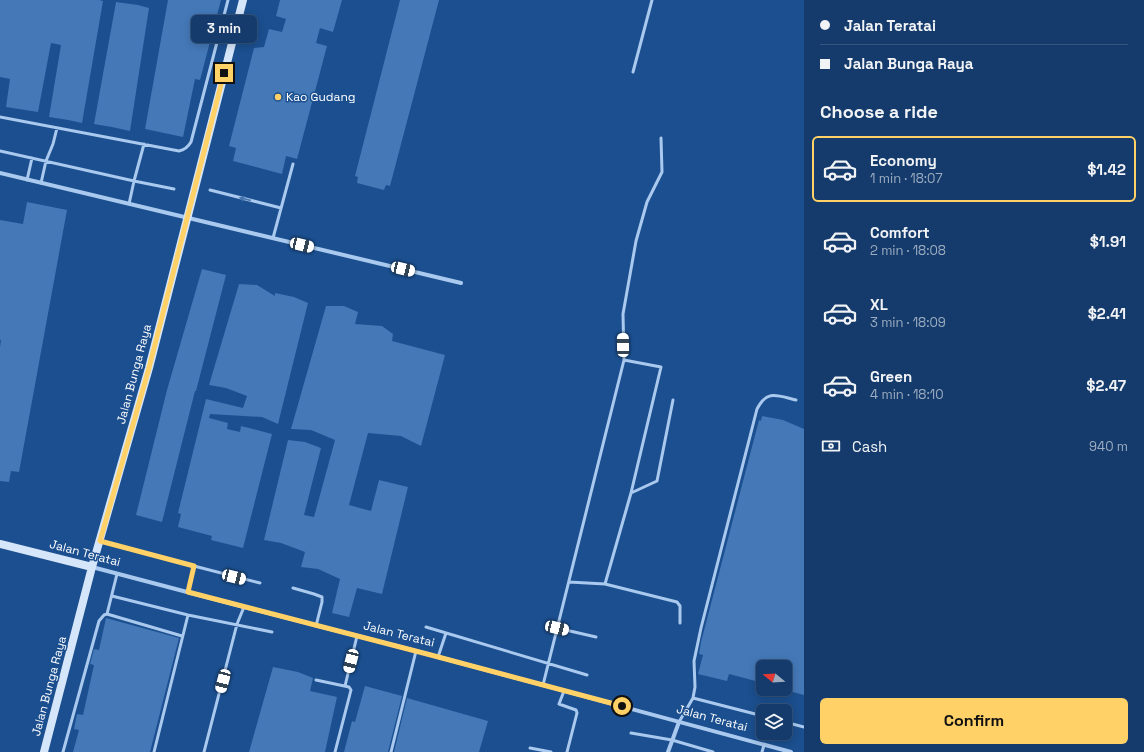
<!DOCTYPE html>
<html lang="en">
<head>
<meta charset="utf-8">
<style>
  body { margin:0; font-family:"Space Grotesk",sans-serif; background:#1d4271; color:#f1f3f6; height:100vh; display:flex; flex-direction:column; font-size:15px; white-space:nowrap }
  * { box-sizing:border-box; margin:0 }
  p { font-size:13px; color:#9dadc1 }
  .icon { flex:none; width:22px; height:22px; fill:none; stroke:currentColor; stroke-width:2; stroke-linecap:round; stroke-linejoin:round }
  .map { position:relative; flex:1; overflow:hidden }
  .details { display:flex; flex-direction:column; background:#143b6b; width:340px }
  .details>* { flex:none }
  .top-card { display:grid; align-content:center; height:88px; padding:0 16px; background:#143b6b }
  .needle { width:26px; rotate:288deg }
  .controls { position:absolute; left:756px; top:660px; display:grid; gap:8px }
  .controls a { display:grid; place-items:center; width:36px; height:36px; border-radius:6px; background:#143b6b; box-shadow:0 2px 10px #0003,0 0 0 1px #33557e; font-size:20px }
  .end { position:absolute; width:18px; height:18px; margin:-9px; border:5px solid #ffd166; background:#111; box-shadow:0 0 0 2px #111 }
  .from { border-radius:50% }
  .bubble { position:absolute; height:28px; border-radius:6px; background:#143b6b; box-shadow:0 2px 10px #0003,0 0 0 1px #33557e; font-size:13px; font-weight:700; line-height:28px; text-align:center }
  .car { position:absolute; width:12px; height:24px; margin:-12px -6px; border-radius:5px; box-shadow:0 0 3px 1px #0007; background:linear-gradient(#fff 24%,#345 0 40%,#fff 0 76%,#345 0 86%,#fff 0) }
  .top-card b { display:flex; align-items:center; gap:14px; height:38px; font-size:15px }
  .top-card b+b { border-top:1px solid #33557e }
  .top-card i { width:10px; height:10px; background:#f1f3f6 }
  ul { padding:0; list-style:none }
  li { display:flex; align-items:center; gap:12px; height:66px; margin:0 8px 6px; padding:0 8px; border:2px solid transparent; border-radius:6px }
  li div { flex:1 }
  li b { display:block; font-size:15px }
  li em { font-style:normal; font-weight:700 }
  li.selected { border-color:#ffd166 }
  li>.icon { width:36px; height:36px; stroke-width:1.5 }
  h2 { padding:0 16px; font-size:18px; line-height:48px }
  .pay { display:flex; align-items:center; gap:10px; height:44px; padding:0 16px; font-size:15px }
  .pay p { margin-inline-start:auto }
  .cta { display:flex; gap:8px; margin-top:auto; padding:8px 16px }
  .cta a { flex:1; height:46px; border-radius:6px; background:#ffd166; color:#111; font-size:16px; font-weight:700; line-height:46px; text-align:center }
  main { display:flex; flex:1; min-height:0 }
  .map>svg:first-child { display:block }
  .building { fill:#4478b7 }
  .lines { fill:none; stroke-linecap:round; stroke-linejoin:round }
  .lane { stroke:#a9c9ee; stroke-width:3 }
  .street { stroke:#a9c9ee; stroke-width:4 }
  .secondary { stroke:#d6e6fa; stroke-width:8 }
  .oneway { fill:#4674ac }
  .route { stroke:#ffd166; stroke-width:5 }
  .poi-dot { fill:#ffd166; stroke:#1b4f8f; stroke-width:1.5 }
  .labels { text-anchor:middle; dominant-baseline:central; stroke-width:3; stroke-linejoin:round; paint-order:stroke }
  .poi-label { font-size:12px; fill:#fff; stroke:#1b4f8f; text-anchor:start }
  .street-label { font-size:12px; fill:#fff; stroke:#1b4f8f }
</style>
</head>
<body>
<main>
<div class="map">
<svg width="804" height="752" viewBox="0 0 804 752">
  <rect width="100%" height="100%" fill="#1b4f8f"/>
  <path class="building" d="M0,0H99L103,1L82,123L68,120L49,117L61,45L51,43L38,112L6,107L10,79L0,77Z
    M168,0H221L200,80L195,79L183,137L145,129Z
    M280,0H342L333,32L320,28L316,43L327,46L297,159L286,156L282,174L233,161L236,148L229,146L254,48L264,47L269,29L282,32L286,19L276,16Z
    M400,0H439L390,186L386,185L384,190L357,183L358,177L355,176Z
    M116,2L138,5L149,8L130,131L112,127L94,124Z
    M27,202L67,210L19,472L11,471L9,482L0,481V347L1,340H0V220L23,224Z
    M202,269L226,275L196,391H195L162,522L136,515L167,390Z
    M239,284L257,285L275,296V293L294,297L308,303L278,424L262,417L210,414L209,418L228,423L227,429L240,432L241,426L272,434L243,548L211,540L212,536L178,527L181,514L178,513L206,399L243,408L247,396L226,388L209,385Z
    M326,306H344L358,312L355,324L382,326L393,334L392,341L445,355L421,446L401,436L368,433L349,505L371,511L379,480L408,487L382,594L357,588L349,617L332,613L340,579L318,569L301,567L305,552L281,543L264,540L288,440L305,442L321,448L304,515L314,517L335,440L311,430L291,429Z
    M762,416L783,420L804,429V695L785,690V675L787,667H763V683L729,674L727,681L698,674L703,655L699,654L701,642L759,420L761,421Z
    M106,618L179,638L150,752H73L79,730L74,729L77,714L83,715L94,665L90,664L94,649L99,650Z
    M273,667L298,672L313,678L310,691L337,697L325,752H249Z
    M365,686L402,696L388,752H344L352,721L355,722Z
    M407,698L488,721L479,752H394Z"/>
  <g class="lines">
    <path class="lane" d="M633,72L652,0
      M0,117L179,151C185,150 188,147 191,142L228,0
      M144,144L134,181L174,189
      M0,151L134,181L129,204
      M27,180L32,158
      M41,183L46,161L53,144L57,128
      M210,190L281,208
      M273,238L293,164
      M624,360L661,367L631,493
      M100,541L194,566L188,592
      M194,566L260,583
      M117,574L107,614L182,636
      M569,582L605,584L631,493L657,481L673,400
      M605,584L677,602L680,606V623
      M293,588L314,594L322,597V602L316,626
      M112,596L188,615L272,632
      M426,627L587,675
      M557,628L596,637
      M438,657L446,633
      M316,680L349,687L351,690L335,752
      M543,685L624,360L623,314L636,241L647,202L662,172L661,138
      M345,686L357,636
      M564,691L559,704L576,710L577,713L567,752
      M693,698L695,687L694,661L701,628L757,409C767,389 778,396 796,400
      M679,722L693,698L763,716
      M785,722L804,727
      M631,733L672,740L713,752
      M530,748L551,752
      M63,752L99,621L104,615L107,614
      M154,752L188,615
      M204,752L237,624L244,607
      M391,752L416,651
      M762,752L764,745"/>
    <path class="street" d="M0,173L461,283
      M92,567L244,607L416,651L791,752
      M668,752L679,722"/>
    <path class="secondary" d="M0,544L92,567
      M44,752L92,567L149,368L243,0"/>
  </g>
  <defs><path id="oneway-solid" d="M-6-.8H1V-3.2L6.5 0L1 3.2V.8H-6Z"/></defs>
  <use class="oneway" href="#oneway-solid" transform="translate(245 199) rotate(-166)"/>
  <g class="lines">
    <path class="route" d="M224,73L149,368L100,541L194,566L188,592L427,654L622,706"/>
  </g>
  <circle class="poi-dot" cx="278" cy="97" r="4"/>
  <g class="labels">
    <g class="poi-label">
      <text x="286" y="97">Kao Gudang</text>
    </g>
    <g class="street-label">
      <text transform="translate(134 374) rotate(-75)">Jalan Bunga Raya</text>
      <text transform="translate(85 553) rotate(15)">Jalan Teratai</text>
      <text transform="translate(399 634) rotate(14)">Jalan Teratai</text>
      <text transform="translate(49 686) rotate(-75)">Jalan Bunga Raya</text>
      <text transform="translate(712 718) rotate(15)">Jalan Teratai</text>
    </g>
  </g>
</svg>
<div class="controls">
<a><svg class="needle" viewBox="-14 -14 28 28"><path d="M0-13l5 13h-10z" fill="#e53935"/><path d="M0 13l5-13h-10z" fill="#9dadc1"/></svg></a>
<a><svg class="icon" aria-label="layers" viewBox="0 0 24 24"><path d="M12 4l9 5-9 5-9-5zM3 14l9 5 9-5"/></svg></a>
</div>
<i class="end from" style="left:622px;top:706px"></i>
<i class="end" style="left:224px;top:73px"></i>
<div class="bubble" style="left:191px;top:15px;width:66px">3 min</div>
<i class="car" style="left:302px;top:245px;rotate:103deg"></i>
<i class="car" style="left:403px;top:269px;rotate:103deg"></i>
<i class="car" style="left:623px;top:345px;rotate:359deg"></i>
<i class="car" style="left:234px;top:577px;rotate:104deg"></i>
<i class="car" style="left:557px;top:628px;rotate:103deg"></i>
<i class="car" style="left:351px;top:661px;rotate:194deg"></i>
<i class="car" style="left:223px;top:681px;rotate:195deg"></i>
</div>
<section class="details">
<div class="top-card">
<b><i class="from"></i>Jalan Teratai</b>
<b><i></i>Jalan Bunga Raya</b>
</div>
<h2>Choose a ride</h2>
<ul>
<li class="selected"><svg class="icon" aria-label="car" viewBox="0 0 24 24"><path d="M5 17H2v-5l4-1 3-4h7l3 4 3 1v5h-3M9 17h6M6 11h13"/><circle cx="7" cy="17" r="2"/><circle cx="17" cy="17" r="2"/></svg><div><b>Economy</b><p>1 min · 18:07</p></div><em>$1.42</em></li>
<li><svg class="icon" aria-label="car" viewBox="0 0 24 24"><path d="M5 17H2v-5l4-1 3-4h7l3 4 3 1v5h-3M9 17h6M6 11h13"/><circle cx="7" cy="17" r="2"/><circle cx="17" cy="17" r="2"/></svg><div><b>Comfort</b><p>2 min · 18:08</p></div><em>$1.91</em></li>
<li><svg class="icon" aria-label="car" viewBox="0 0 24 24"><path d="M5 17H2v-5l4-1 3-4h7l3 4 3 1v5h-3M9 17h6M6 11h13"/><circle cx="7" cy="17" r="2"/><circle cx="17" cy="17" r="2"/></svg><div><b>XL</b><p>3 min · 18:09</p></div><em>$2.41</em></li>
<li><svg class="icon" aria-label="car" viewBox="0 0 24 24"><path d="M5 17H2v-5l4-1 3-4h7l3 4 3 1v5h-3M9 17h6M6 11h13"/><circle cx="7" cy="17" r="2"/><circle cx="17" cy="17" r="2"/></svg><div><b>Green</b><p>4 min · 18:10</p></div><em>$2.47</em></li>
</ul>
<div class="pay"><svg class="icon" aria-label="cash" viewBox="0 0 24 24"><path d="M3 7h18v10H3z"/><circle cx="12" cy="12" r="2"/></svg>Cash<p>940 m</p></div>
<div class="cta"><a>Confirm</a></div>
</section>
</main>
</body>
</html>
